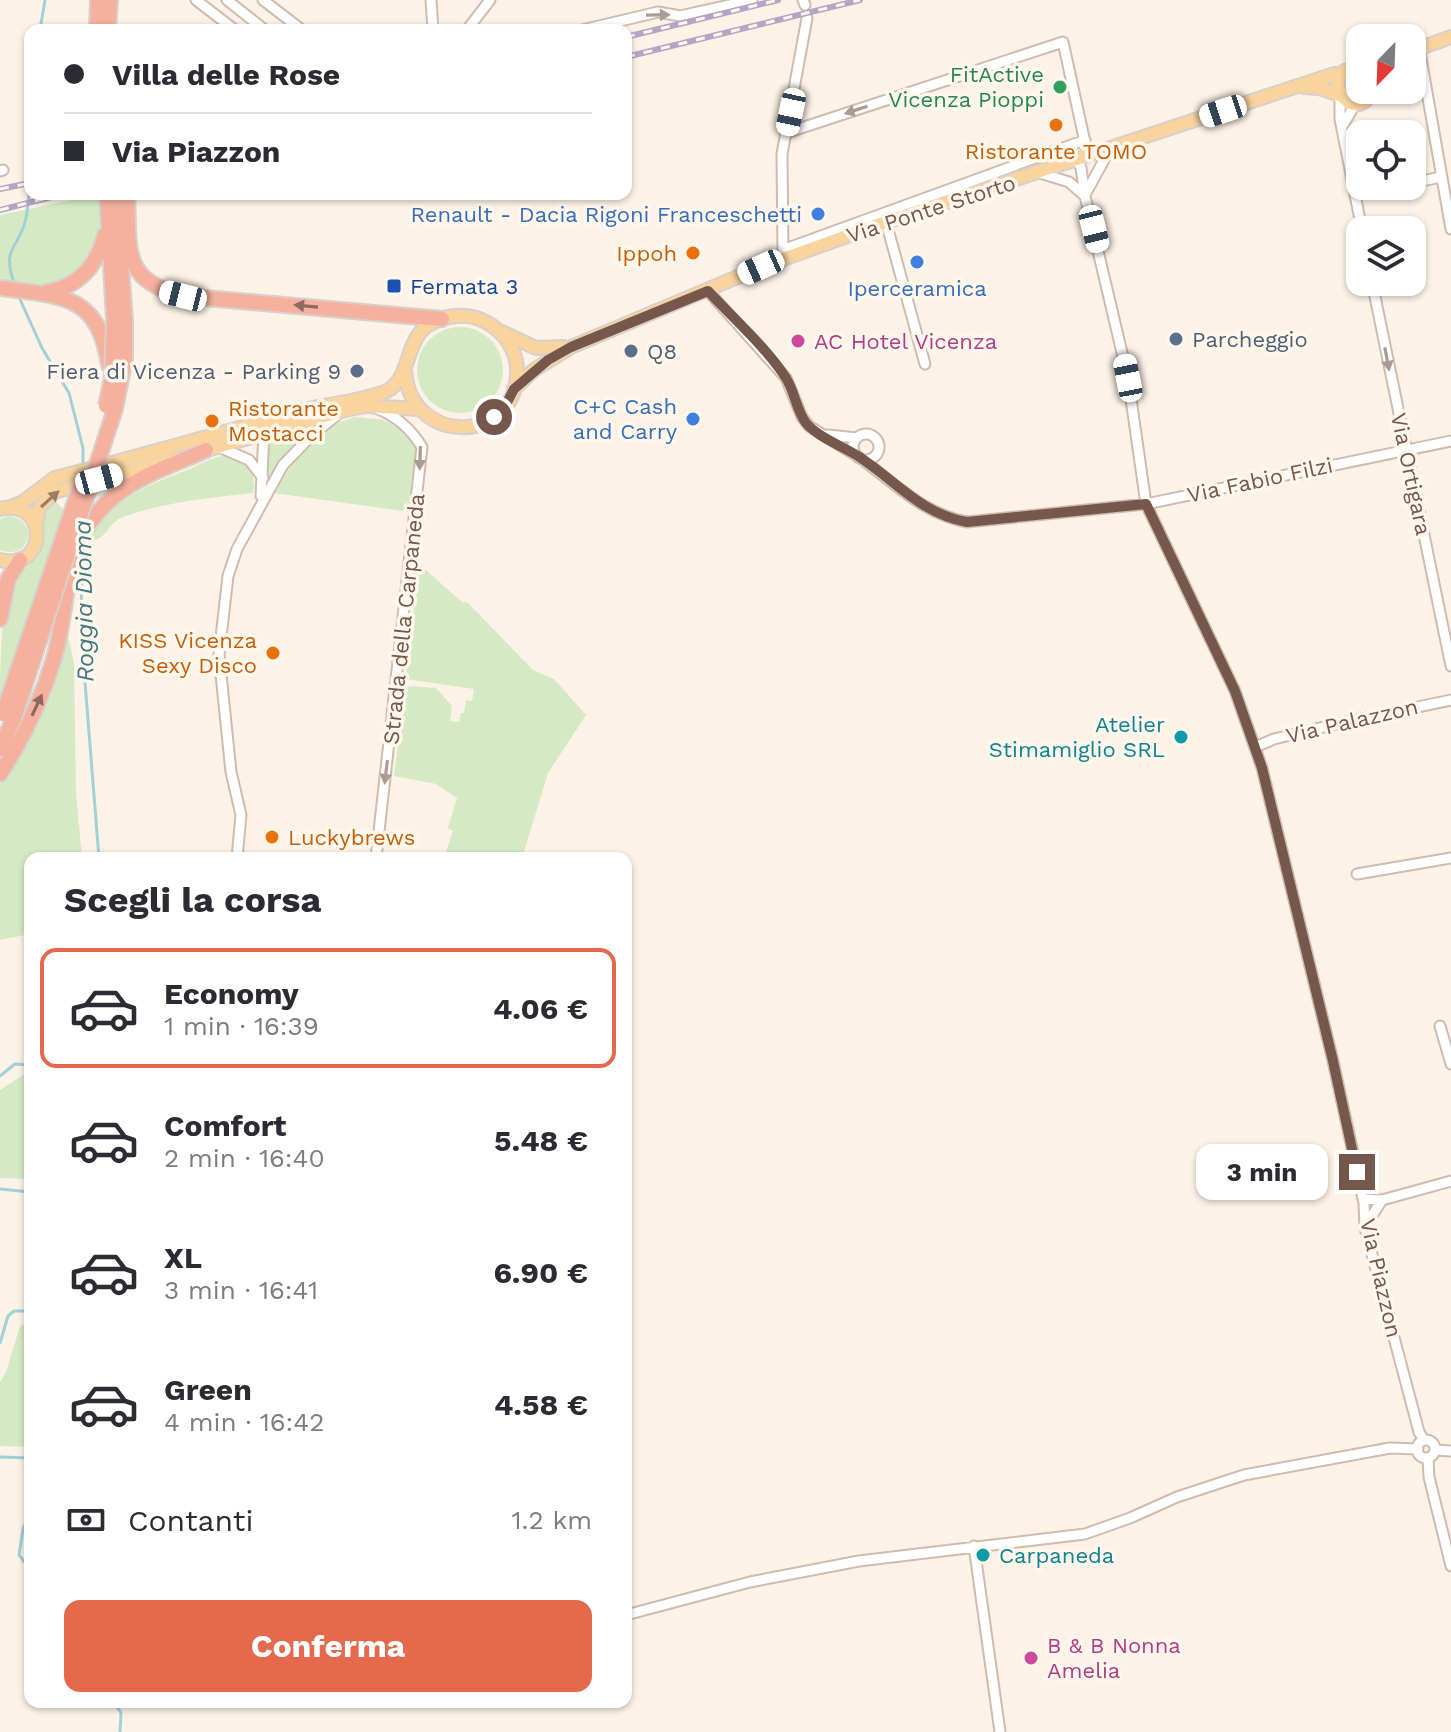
<!DOCTYPE html>
<html lang="it">
<head>
<meta charset="utf-8">
<style>
  body { margin:0; font-family:"Work Sans",sans-serif; background:#f2f2f3; color:#2b2b33; height:100vh; display:flex; flex-direction:column; font-size:30px; white-space:nowrap }
  * { box-sizing:border-box; margin:0 }
  p { font-size:26px; color:#7c7c81 }
  .icon { flex:none; width:44px; height:44px; fill:none; stroke:currentColor; stroke-width:2; stroke-linecap:round; stroke-linejoin:round }
  .map { position:relative; flex:1; overflow:hidden }
  .side { position:absolute; left:24px; top:852px; width:608px; height:856px; display:flex; flex-direction:column; background:#fff; border-radius:16px; box-shadow:0 2px 6px #0004 }
  .side>* { flex:none }
  .guide { position:absolute; left:24px; top:24px; width:608px; height:176px; border-radius:16px; box-shadow:0 2px 6px #0004; display:grid; align-content:center; height:176px; padding:0 40px; background:#fff }
  .needle { width:52px; rotate:203deg }
  .tools { position:absolute; left:1346px; top:24px; display:grid; gap:16px }
  .tools a { display:grid; place-items:center; width:80px; height:80px; border-radius:16px; background:#fff; box-shadow:0 2px 6px #0004; font-size:40px }
  .end { position:absolute; width:36px; height:36px; margin:-18px; border:10px solid #75584b; background:#fff; box-shadow:0 0 0 4px #fff }
  .from { border-radius:50% }
  .bubble { position:absolute; height:56px; border-radius:16px; background:#fff; box-shadow:0 2px 6px #0004; font-size:26px; font-weight:700; line-height:56px; text-align:center }
  .car { position:absolute; width:24px; height:48px; margin:-24px -12px; border-radius:10px; box-shadow:0 0 6px 2px #0007; background:linear-gradient(#fff 24%,#345 0 40%,#fff 0 76%,#345 0 86%,#fff 0) }
  .guide b { display:flex; align-items:center; gap:28px; height:76px; font-size:30px }
  .guide b+b { border-top:2px solid #e1e1e2 }
  .guide i { width:20px; height:20px; background:#2b2b33 }
  ul { padding:0; list-style:none }
  li { display:flex; align-items:center; gap:24px; height:120px; margin:0 16px 12px; padding:0 24px; border:4px solid transparent; border-radius:16px }
  li div { flex:1 }
  li b { display:block; font-size:30px }
  li em { font-style:normal; font-weight:700 }
  li.selected { border-color:#e4694d }
  li>.icon { width:72px; height:72px; stroke-width:1.5 }
  h2 { padding:0 40px; font-size:36px; line-height:96px }
  .pay { display:flex; align-items:center; gap:20px; height:88px; padding:0 40px; font-size:30px }
  .pay p { margin-inline-start:auto }
  .primary-button { display:flex; gap:16px; margin-top:auto; padding:16px 40px }
  .primary-button a { flex:1; height:92px; border-radius:16px; background:#e4694d; color:#fff; font-size:32px; font-weight:700; line-height:92px; text-align:center }
  .map>svg:first-child { display:block }
  .green { fill:#d5eac4 }
  .lines { fill:none; stroke-linecap:round; stroke-linejoin:round }
  .stream { stroke:#a1d1d7; stroke-width:3 }
  .minor-casing { stroke:#d0bcaf; stroke-width:13 }
  .major-casing { stroke:#d8d0cd; stroke-width:16 }
  .highway-casing { stroke:#d8d0cd; stroke-width:18 }
  .minor { stroke:#fff; stroke-width:9 }
  .major { stroke:#f9d49f; stroke-width:12 }
  .highway { stroke:#f5b19e; stroke-width:14 }
  .rail-casing { stroke:#b5a4c6; stroke-width:6 }
  .rail { stroke:#fff7ec; stroke-width:3; stroke-dasharray:9; stroke-linecap:butt }
  .highway-bridge-casing { stroke:#d8d0cd; stroke-width:18; stroke-linecap:butt }
  .highway-bridge { stroke:#f5b19e; stroke-width:14 }
  .oneway { fill:#ac9b93 }
  .oneway2 { fill:#8f6a5c }
  .oneway3 { fill:#9d7d64 }
  .route { stroke:#75584b; stroke-width:10 }
  .leisure-dot { fill:#2e9e5b; stroke:#fff7ec; stroke-width:3 }
  .food-dot { fill:#e8710a; stroke:#fff7ec; stroke-width:3 }
  .shop-dot { fill:#3f7fe0; stroke:#fff7ec; stroke-width:3 }
  .transit-dot { fill:#1a4fb4; stroke:#fff7ec; stroke-width:3 }
  .service-dot { fill:#5c6f8a; stroke:#fff7ec; stroke-width:3 }
  .hotel-dot { fill:#d1479c; stroke:#fff7ec; stroke-width:3 }
  .culture-dot { fill:#0f9aa8; stroke:#fff7ec; stroke-width:3 }
  .labels { text-anchor:middle; dominant-baseline:central; stroke-width:7; stroke-linejoin:round; paint-order:stroke }
  .leisure-label { font-size:22px; fill:#27864d; stroke:#fff7ec; text-anchor:end }
  .food-label { font-size:22px; fill:#c56008; stroke:#fff7ec; text-anchor:end }
  .street-label { font-size:22px; fill:#75584b; stroke:#fff7ec }
  .shop-label { font-size:22px; fill:#366cbe; stroke:#fff7ec; text-anchor:end }
  .transit-label { font-size:22px; fill:#164399; stroke:#fff7ec; text-anchor:start }
  .service-label { font-size:22px; fill:#4e5e75; stroke:#fff7ec; text-anchor:start }
  .hotel-label { font-size:22px; fill:#b23c85; stroke:#fff7ec; text-anchor:start }
  .culture-label { font-size:22px; fill:#0d838f; stroke:#fff7ec; text-anchor:end }
  .water-label { font-size:24px; font-style:italic; fill:#427981; stroke:#fff7ec }
</style>
</head>
<body>
<div class="map">
<svg width="1451" height="1732" viewBox="0 0 1451 1732">
  <rect width="100%" height="100%" fill="#fcf2e6"/>
  <path class="green" d="M101,194L103,228L91,265L51,290L0,285V215Z
    M417 370a43 43 0 1 1 86 0a43 43 0 1 1-86 0Z
    M355,417C364,418 374,418 383,420C397,424 418,443 418,458L410,512L274,493C292,461 317,427 355,417Z
    M309,429H312L286,456L267,485V441Z
    M223,456C244,462 258,469 253,493C208,498 165,502 123,517C110,521 108,536 95,540L87,553L81,552C109,502 136,489 187,470C199,465 210,458 223,456Z
    M53,498L66,513L0,695C0,669 1,599 13,577C20,565 33,562 39,550C45,539 39,530 40,520C42,512 49,504 53,498Z
    M8,516C41,519 31,562 0,550V519Z
    M419,564L462,602L468,603L533,670L554,679L586,715L548,773L522,858H444L453,831L448,828L457,798L436,784L394,776L405,689L410,686L436,688L452,706L450,721L459,722L461,713H464L466,700L472,701L474,689L406,679Z
    M68,636L74,663L76,793L82,858H30V934L0,940V785L32,733L55,683Z
    M26,1073H30V1179L0,1178V1090Z
    M30,1323V1447L0,1446V1382L6,1372L20,1326Z"/>
  <g class="lines">
    <path class="stream" d="M40,30L45,0
      M15,286C0,245 20,249 26,218C29,204 29,187 30,172
      M19,297L42,348L69,393L83,448V467
      M82,555L81,632L99,858
      M0,1076L15,1064L30,1065
      M0,1189L30,1192
      M0,1343L8,1316L14,1311H30
      M0,1457L30,1458
      M30,1514L23,1529L19,1555L30,1569
      M30,1656L27,1663L30,1667
      M114,1702L121,1713L120,1732"/>
    <defs>
      <path id="minor" d="M196,0L235,30
        M227,0L265,30
        M263,0L302,30
        M431,0L433,30
        M803,0L805,5
        M467,30L490,0
        M582,30L658,12L680,16L752,0
        M1419,47L1451,229
        M1340,95V119L1362,230
        M1342,127L1356,103
        M786,133L1063,42L1088,156
        M1077,160L1081,168L1085,196L1128,378L1146,504L1235,691L1262,768L1333,1061L1364,1203L1365,1228L1419,1432L1423,1439
        M0,171L3,170
        M1040,173L1069,182L1085,196
        M1412,183L1441,177
        M1086,193L1110,149
        M1355,194L1394,186
        M886,222L925,364
        M785,249L1085,140
        M783,253L782,154L807,18
        M1372,282L1451,666
        M708,291L786,378L802,417L809,426L857,456
        M853 447a13 13 0 1 1 26 0a13 13 0 1 1-26 0Z
        M828,435L857,438
        M219,447L249,460L263,478
        M860,458C896,484 923,514 967,522L1146,504L1451,441
        M261,496L264,432
        M1255,747L1274,739L1332,725L1451,700
        M237,858L241,815L231,772L219,655L228,576L237,549L283,465L312,435L336,416
        M376,858L422,447C411,429 398,417 378,409
        M1357,874L1451,858
        M1440,1026L1451,1064
        M1363,1199L1382,1200L1451,1181
        M1366,1225L1382,1200
        M1417 1449a9 9 0 1 1 18 0a9 9 0 1 1-18 0Z
        M1435,1450L1451,1451
        M1428,1458L1429,1477L1451,1566
        M974,1546L1000,1732
        M626,1615L750,1582L859,1561L1085,1534L1130,1518L1177,1497L1244,1475L1390,1448L1418,1449"/>
      <path id="major" d="M1412,51L1451,37
        M1360,69C1313,65 1354,133 1372,90
        M1304,87L1319,88L1340,95
        M502,332L536,348L564,347
        M514,389L534,370L571,347L761,267L886,222L1334,74L1341,75
        M200,452L345,410L365,406L419,409
        M11,507L23,502L55,478C137,457 218,434 300,411C327,404 356,402 382,393C421,379 394,322 456,316C489,313 519,342 517,375C512,447 408,444 405,369
        M0,509C48,497 50,572 0,560
        M36,526L39,508L54,492L174,459"/>
      <path id="highway" d="M97,30L98,0
        M108,30L110,0
        M107,194L114,319
        M116,194L125,321
        M127,194C130,249 120,280 183,296L442,319
        M0,288C62,296 98,294 109,365
        M47,292C79,287 97,265 105,235
        M0,619L8,579L20,560
        M0,749L14,718
        M0,774C23,738 42,699 54,658C71,601 60,545 109,501C136,476 173,465 206,450"/>
    </defs>
    <use href="#minor" class="minor-casing"/>
    <use href="#major" class="major-casing"/>
    <use href="#highway" class="highway-casing"/>
    <use href="#minor" class="minor"/>
    <use href="#major" class="major"/>
    <use href="#highway" class="highway"/>
    <defs>
      <path id="rail" d="M626,37L778,0
        M626,57L860,0
        M0,189L30,183
        M0,210L63,194"/>
    </defs>
    <use href="#rail" class="rail-casing"/>
    <use href="#rail" class="rail"/>
    <defs>
      <path id="highway-bridge" d="M106,406L112,378L114,319
        M3,714L80,487
        M14,718L115,409L125,359V321"/>
    </defs>
    <use href="#highway-bridge" class="highway-bridge-casing"/>
    <use href="#highway-bridge" class="highway-bridge"/>
  </g>
  <defs><path id="oneway-solid" d="M-6-.8H1V-3.2L6.5 0L1 3.2V.8H-6Z" transform="scale(2)"/></defs>
  <g class="oneway">
    <use href="#oneway-solid" transform="translate(658 15) rotate(-1)"/>
    <use href="#oneway-solid" transform="translate(856 110) rotate(162)"/>
    <use href="#oneway-solid" transform="translate(1387 359) rotate(79)"/>
    <use href="#oneway-solid" transform="translate(420 458) rotate(92)"/>
    <use href="#oneway-solid" transform="translate(386 772) rotate(97)"/>
  </g>
  <g class="oneway2">
    <use href="#oneway-solid" transform="translate(306 306) rotate(-175)"/>
    <use href="#oneway-solid" transform="translate(37 705) rotate(-65)"/>
  </g>
  <use class="oneway3" href="#oneway-solid" transform="translate(50 499) rotate(-42)"/>
  <g class="lines">
    <path class="route" d="M494,417L503,410L514,389L548,360L571,347L708,291C733,318 766,347 786,378C795,392 796,410 806,423C819,438 842,446 858,456C896,481 921,514 967,522L1146,504L1235,691L1262,768L1333,1061L1357,1172"/>
  </g>
  <circle class="leisure-dot" cx="1060" cy="87" r="8"/>
  <g class="food-dot">
    <circle cx="1056" cy="125" r="8"/>
    <circle cx="693" cy="253" r="8"/>
    <circle cx="212" cy="421" r="8"/>
    <circle cx="273" cy="653" r="8"/>
    <circle cx="272" cy="837" r="8"/>
  </g>
  <g class="shop-dot">
    <circle cx="818" cy="214" r="8"/>
    <circle cx="917" cy="262" r="8"/>
    <circle cx="693" cy="419" r="8"/>
  </g>
  <rect class="transit-dot" x="386" y="278" width="16" height="16" rx="4"/>
  <g class="service-dot">
    <circle cx="1176" cy="339" r="8"/>
    <circle cx="631" cy="351" r="8"/>
    <circle cx="357" cy="371" r="8"/>
  </g>
  <g class="hotel-dot">
    <circle cx="798" cy="341" r="8"/>
    <circle cx="1031" cy="1658" r="8"/>
  </g>
  <g class="culture-dot">
    <circle cx="1181" cy="737" r="8"/>
    <circle cx="983" cy="1555" r="8"/>
  </g>
  <g class="labels">
    <g class="leisure-label">
      <text x="1044" y="74">FitActive<tspan x="1044" dy="25">Vicenza Pioppi</tspan></text>
    </g>
    <g class="food-label">
      <text x="1056" y="151" text-anchor="middle">Ristorante TOMO</text>
      <text x="677" y="253">Ippoh</text>
      <text x="228" y="408" text-anchor="start">Ristorante<tspan x="228" dy="25">Mostacci</tspan></text>
      <text x="257" y="640">KISS Vicenza<tspan x="257" dy="25">Sexy Disco</tspan></text>
      <text x="288" y="837" text-anchor="start">Luckybrews</text>
    </g>
    <g class="street-label">
      <text transform="translate(931 209) rotate(-18)">Via Ponte Storto</text>
      <text transform="translate(1411 474) rotate(78)">Via Ortigara</text>
      <text transform="translate(1260 480) rotate(-12)">Via Fabio Filzi</text>
      <text transform="translate(404 619) rotate(-84)">Strada della Carpaneda</text>
      <text transform="translate(1352 721) rotate(-13)">Via Palazzon</text>
      <text transform="translate(1381 1278) rotate(77)">Via Piazzon</text>
    </g>
    <g class="shop-label">
      <text x="802" y="214">Renault - Dacia Rigoni Franceschetti</text>
      <text x="917" y="288" text-anchor="middle">Iperceramica</text>
      <text x="677" y="406">C+C Cash<tspan x="677" dy="25">and Carry</tspan></text>
    </g>
    <g class="transit-label">
      <text x="410" y="286">Fermata 3</text>
    </g>
    <g class="service-label">
      <text x="1192" y="339">Parcheggio</text>
      <text x="647" y="351">Q8</text>
      <text x="341" y="371" text-anchor="end">Fiera di Vicenza - Parking 9</text>
    </g>
    <g class="hotel-label">
      <text x="814" y="341">AC Hotel Vicenza</text>
      <text x="1047" y="1645">B &amp; B Nonna<tspan x="1047" dy="25">Amelia</tspan></text>
    </g>
    <g class="culture-label">
      <text x="1165" y="724">Atelier<tspan x="1165" dy="25">Stimamiglio SRL</tspan></text>
      <text x="999" y="1555" text-anchor="start">Carpaneda</text>
    </g>
    <g class="water-label">
      <text transform="translate(84 601) rotate(-91)">Roggia Dioma</text>
    </g>
  </g>
</svg>
<div class="tools">
<a><svg class="needle" viewBox="-14 -14 28 28"><path d="M0-13l5 13h-10z" fill="#e53935"/><path d="M0 13l5-13h-10z" fill="#7c7c81"/></svg></a>
<a><svg class="icon" aria-label="locate" viewBox="0 0 24 24"><circle cx="12" cy="12" r="6"/><path d="M12 2v4M12 18v4M2 12h4M18 12h4"/></svg></a>
<a><svg class="icon" aria-label="layers" viewBox="0 0 24 24"><path d="M12 4l9 5-9 5-9-5zM3 14l9 5 9-5"/></svg></a>
</div>
<i class="end from" style="left:494px;top:417px"></i>
<i class="end" style="left:1357px;top:1172px"></i>
<div class="bubble" style="left:1196px;top:1144px;width:132px">3 min</div>
<i class="car" style="left:1223px;top:111px;rotate:252deg"></i>
<i class="car" style="left:791px;top:112px;rotate:192deg"></i>
<i class="car" style="left:1094px;top:229px;rotate:166deg"></i>
<i class="car" style="left:761px;top:267px;rotate:246deg"></i>
<i class="car" style="left:183px;top:296px;rotate:284deg"></i>
<i class="car" style="left:1128px;top:378px;rotate:349deg"></i>
<i class="car" style="left:99px;top:479px;rotate:75deg"></i>
<div class="guide">
<b><i class="from"></i>Villa delle Rose</b>
<b><i></i>Via Piazzon</b>
</div>
<section class="side">
<h2>Scegli la corsa</h2>
<ul>
<li class="selected"><svg class="icon" aria-label="car" viewBox="0 0 24 24"><path d="M5 17H2v-5l4-1 3-4h7l3 4 3 1v5h-3M9 17h6M6 11h13"/><circle cx="7" cy="17" r="2"/><circle cx="17" cy="17" r="2"/></svg><div><b>Economy</b><p>1 min · 16:39</p></div><em>4.06 €</em></li>
<li><svg class="icon" aria-label="car" viewBox="0 0 24 24"><path d="M5 17H2v-5l4-1 3-4h7l3 4 3 1v5h-3M9 17h6M6 11h13"/><circle cx="7" cy="17" r="2"/><circle cx="17" cy="17" r="2"/></svg><div><b>Comfort</b><p>2 min · 16:40</p></div><em>5.48 €</em></li>
<li><svg class="icon" aria-label="car" viewBox="0 0 24 24"><path d="M5 17H2v-5l4-1 3-4h7l3 4 3 1v5h-3M9 17h6M6 11h13"/><circle cx="7" cy="17" r="2"/><circle cx="17" cy="17" r="2"/></svg><div><b>XL</b><p>3 min · 16:41</p></div><em>6.90 €</em></li>
<li><svg class="icon" aria-label="car" viewBox="0 0 24 24"><path d="M5 17H2v-5l4-1 3-4h7l3 4 3 1v5h-3M9 17h6M6 11h13"/><circle cx="7" cy="17" r="2"/><circle cx="17" cy="17" r="2"/></svg><div><b>Green</b><p>4 min · 16:42</p></div><em>4.58 €</em></li>
</ul>
<div class="pay"><svg class="icon" aria-label="cash" viewBox="0 0 24 24"><path d="M3 7h18v10H3z"/><circle cx="12" cy="12" r="2"/></svg>Contanti<p>1.2 km</p></div>
<div class="primary-button"><a>Conferma</a></div>
</section>
</div>
</body>
</html>
